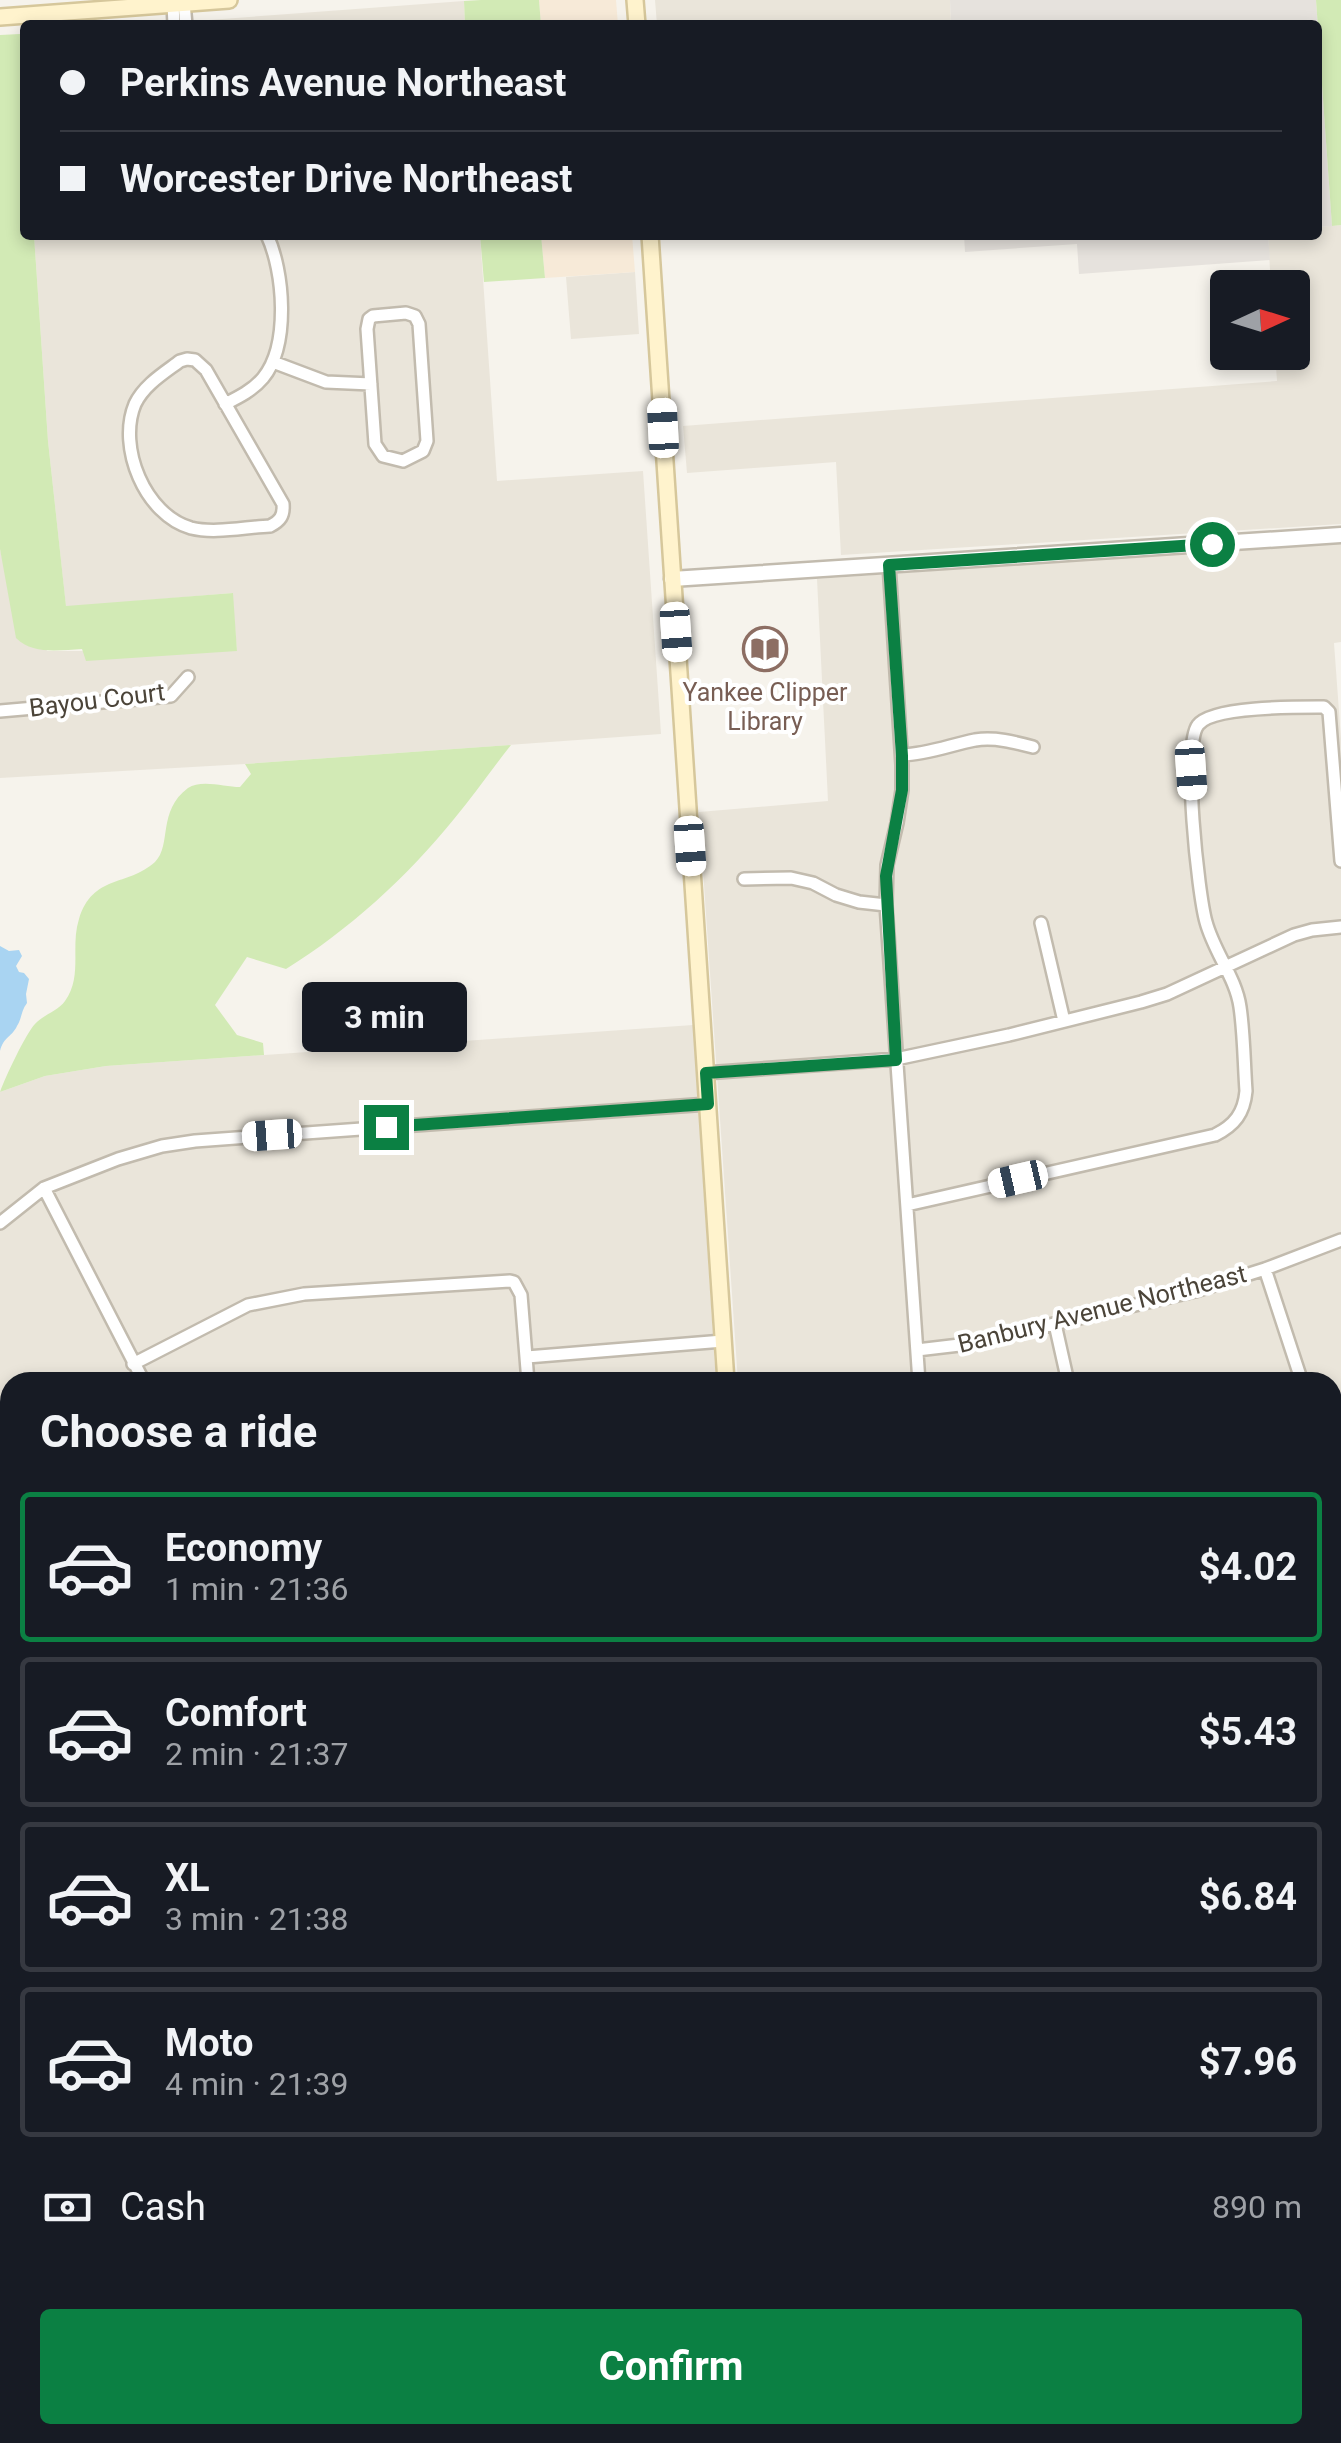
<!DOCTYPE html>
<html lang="en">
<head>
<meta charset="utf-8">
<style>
  body { margin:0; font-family:Roboto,sans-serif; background:#242831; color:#f1f3f6; height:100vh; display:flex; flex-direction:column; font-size:38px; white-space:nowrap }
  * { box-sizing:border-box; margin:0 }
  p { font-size:32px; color:#9ea1a6 }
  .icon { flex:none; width:55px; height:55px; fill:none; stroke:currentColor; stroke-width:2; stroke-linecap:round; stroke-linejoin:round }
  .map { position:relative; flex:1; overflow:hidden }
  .panel { position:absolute; left:0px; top:1372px; width:1342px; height:1072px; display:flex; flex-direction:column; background:#171b24; border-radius:30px 30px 0 0; box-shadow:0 5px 15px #0003 }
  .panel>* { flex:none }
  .banner { position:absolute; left:20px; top:20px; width:1302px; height:220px; border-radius:10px; box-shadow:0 5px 15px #0003; display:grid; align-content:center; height:220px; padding:0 40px; background:#171b24 }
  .needle { width:65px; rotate:86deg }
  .tools { position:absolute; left:1210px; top:270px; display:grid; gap:20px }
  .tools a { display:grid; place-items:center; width:100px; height:100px; border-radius:10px; background:#171b24; box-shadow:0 5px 15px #0003; font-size:50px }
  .end { position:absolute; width:45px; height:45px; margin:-22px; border:12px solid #0b8043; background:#fff; box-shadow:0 0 0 5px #fff }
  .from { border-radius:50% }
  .bubble { position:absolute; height:70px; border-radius:10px; background:#171b24; box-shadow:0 5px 15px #0003; font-size:32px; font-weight:700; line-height:70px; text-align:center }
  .car { position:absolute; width:30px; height:60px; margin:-30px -15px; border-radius:12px; box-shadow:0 0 8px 2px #0007; background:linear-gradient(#fff 24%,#345 0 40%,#fff 0 76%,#345 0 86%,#fff 0) }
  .banner b { display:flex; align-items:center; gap:35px; height:95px; font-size:38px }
  .banner b+b { border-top:2px solid #363941 }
  .banner i { width:25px; height:25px; background:#f1f3f6 }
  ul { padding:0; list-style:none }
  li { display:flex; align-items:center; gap:30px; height:150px; margin:0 20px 15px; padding:0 20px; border:5px solid #363941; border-radius:10px }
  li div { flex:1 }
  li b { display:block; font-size:38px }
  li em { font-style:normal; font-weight:700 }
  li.on { border-color:#0b8043 }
  li>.icon { width:90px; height:90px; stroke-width:1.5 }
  h2 { padding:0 40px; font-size:45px; line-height:120px }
  .pay { display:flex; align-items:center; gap:25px; height:110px; padding:0 40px; font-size:38px }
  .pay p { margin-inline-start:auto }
  .button { display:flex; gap:20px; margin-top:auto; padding:20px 40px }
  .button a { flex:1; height:115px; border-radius:10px; background:#0b8043; color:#fff; font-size:40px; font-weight:700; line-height:115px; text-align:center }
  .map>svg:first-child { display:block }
  .residential { fill:#eae5da }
  .commercial { fill:#f7ead8 }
  .industrial { fill:#e6e2dd }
  .green { fill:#d2eab5 }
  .water { fill:#a9d4f2 }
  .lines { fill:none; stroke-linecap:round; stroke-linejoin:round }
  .minor-casing { stroke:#c2bbae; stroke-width:16 }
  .tertiary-casing { stroke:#c2bbae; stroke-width:19 }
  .secondary-casing { stroke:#d6c79b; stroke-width:20 }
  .motorway-casing { stroke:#e0a43c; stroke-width:25 }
  .minor { stroke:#fff; stroke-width:11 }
  .tertiary { stroke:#fff; stroke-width:14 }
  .secondary { stroke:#fff3cd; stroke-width:15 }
  .motorway { stroke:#ffcf6e; stroke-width:20 }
  .route { stroke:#0b8043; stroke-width:12 }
  .labels { text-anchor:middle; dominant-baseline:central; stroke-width:8; stroke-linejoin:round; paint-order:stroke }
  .education-label { font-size:25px; fill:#785e54; stroke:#fff }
  .street-label { font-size:25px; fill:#4b4439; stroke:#fff }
</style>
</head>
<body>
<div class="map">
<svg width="1341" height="2443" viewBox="0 0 1341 2443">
  <rect width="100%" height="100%" fill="#f6f3ec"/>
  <path class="residential" d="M655,0H950L951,25H657Z
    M464,1L465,25H141Z
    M1341,225V524L841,555L836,462L687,473L683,426L1277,381L1275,353L1292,352V288L1271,287L1268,235H1318V227Z
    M34,235H480L497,481L643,471L661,734L245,764L0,778V549L4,566L47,651H237L232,593L66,607L48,441Z
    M635,272L639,334L571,339L566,277Z
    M1341,542V642L1334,643L1341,739V2372H1333L1332,1382H738L699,812L828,801L817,579Z
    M693,1025L716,1382H10V1557H0V1092L45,1076L106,1066Z
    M10,1668V1830L0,1831V1669Z
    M10,1860V2040L0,2041V1861Z
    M10,2177V2372L0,2373V2178Z
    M63,2435H397L378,2443H63Z"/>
  <path class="commercial" d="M539,0H616L618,25H541Z
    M541,235H632L635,272L545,278Z"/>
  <path class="industrial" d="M950,0H1316L1332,226L1318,227V25H951Z
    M964,235H1268L1270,260L1079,274L1077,244L965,252Z"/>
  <path class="green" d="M481,0H539L541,25H465L464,1Z
    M1316,0H1341V225L1332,226Z
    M20,34L25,111V235H34L48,441L66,606L233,593L237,651L86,661L82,649C60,650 33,655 16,638L0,549V35Z
    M480,235H541L545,278L484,282Z
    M511,745C492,769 474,795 454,819C407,877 349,930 286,969L247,957L215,1005L237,1035L263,1043L264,1055L106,1066L45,1076L0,1092C5,1078 26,1033 35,1024C43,1015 58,1011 65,1001C83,976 70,947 79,919C93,874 127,887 155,862C172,845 157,811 188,788C201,779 225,787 240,787L251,774L245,764Z
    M10,2040V2177L0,2178V2041Z
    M588,2435H764L765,2437L759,2443H589Z"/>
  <path class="water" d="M0,946L9,951L19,950L22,956L16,966L19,972L24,973L29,979L26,994L27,1003C21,1011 22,1018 17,1026C12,1037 4,1036 0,1051Z"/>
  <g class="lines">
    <defs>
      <path id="minor" d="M184,3L186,25
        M173,4L174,25
        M406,313L415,316L419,324L427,441L423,451L403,461L383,456L375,444L367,329L369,319L373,316Z
        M187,359L195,360L206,370L283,504C284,516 280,521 270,526C245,527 215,534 191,528C145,515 117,447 135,404C144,385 164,373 180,361Z
        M273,362L326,382L371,384
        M225,404C239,397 253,390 263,378C290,345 284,271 267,235
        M889,565L902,765V790L897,823L887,865L886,905L919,1382
        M0,711L171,696L188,677
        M902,755C928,754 950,745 975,740C995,737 1014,742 1033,747
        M744,879L791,878L813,883L836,895L859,902L886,905
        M1041,923L1064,1021
        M705,1073L896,1059L1009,1035L1141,1002L1167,994L1294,935L1312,930L1341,927
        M44,1188L144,1382
        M907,1205L1215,1135C1235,1125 1244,1113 1246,1091C1244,1063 1244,1034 1240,1007C1236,978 1214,952 1206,922C1198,894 1182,745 1198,725C1212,706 1300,707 1324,707L1329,712L1341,861
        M0,1223L44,1188L118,1159L162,1146L195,1141L708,1104
        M1265,1269L1302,1382
        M1055,1324L1068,1382
        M917,1350L968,1344L1195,1291L1265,1269L1341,1240
        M527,1357L723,1341
        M133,1364L248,1305L304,1294L510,1281L514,1282L521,1295L528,1382
        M0,1460L5,1469
        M1332,1485L1341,1524
        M1332,1831H1341
        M1332,1996H1341
        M1332,2135H1341
        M1332,2240H1341
        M0,2260L10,2259"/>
      <path id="tertiary" d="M672,579L1341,535
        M0,1851L10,1850"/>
      <path id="secondary" d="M635,0L637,25
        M0,17L229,0
        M650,235L726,1382
        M795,2435L796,2443"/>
      <path id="motorway" d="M1332,2430H1341
        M522,2443L533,2435
        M1136,2443L1260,2435"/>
    </defs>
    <use href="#minor" class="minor-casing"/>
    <use href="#tertiary" class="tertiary-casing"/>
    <use href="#secondary" class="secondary-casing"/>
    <use href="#motorway" class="motorway-casing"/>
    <use href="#minor" class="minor"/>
    <use href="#tertiary" class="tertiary"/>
    <use href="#secondary" class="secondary"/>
    <use href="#motorway" class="motorway"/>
  </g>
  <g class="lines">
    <path class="route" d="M386,1127L708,1104L706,1073L896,1060L886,876L902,790V756L889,565L1212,544"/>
  </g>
  <defs>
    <symbol id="library-ring" viewBox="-11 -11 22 22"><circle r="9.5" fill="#fff" stroke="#8d6e63" stroke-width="1.5"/><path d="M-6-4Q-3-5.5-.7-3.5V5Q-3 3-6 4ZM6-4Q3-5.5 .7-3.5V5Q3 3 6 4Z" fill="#8d6e63"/></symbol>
  </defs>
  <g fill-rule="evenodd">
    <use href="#library-ring" x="740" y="624" width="50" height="50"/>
  </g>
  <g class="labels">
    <g class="education-label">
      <text x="765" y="692">Yankee Clipper<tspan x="765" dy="29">Library</tspan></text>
    </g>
    <g class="street-label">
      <text transform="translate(97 700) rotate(-7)">Bayou Court</text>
      <text transform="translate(1102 1309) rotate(-14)">Banbury Avenue Northeast</text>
    </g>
  </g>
</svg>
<div class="tools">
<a><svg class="needle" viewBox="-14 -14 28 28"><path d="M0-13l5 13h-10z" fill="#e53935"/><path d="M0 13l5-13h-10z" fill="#9ea1a6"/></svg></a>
</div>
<i class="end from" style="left:1212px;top:544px"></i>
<i class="end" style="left:386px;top:1127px"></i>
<div class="bubble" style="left:302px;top:982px;width:165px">3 min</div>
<i class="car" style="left:663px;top:428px;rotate:357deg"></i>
<i class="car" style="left:676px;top:632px;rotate:176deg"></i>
<i class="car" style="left:1191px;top:770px;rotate:176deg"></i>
<i class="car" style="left:690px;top:846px;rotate:176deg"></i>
<i class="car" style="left:272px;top:1135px;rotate:266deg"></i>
<i class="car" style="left:1018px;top:1179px;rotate:257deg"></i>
<div class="banner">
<b><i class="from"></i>Perkins Avenue Northeast</b>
<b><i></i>Worcester Drive Northeast</b>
</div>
<section class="panel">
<h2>Choose a ride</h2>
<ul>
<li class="on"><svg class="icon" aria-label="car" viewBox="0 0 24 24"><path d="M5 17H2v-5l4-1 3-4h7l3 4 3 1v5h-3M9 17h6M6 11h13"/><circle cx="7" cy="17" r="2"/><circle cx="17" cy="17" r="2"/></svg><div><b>Economy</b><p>1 min · 21:36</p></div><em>$4.02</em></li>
<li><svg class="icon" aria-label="car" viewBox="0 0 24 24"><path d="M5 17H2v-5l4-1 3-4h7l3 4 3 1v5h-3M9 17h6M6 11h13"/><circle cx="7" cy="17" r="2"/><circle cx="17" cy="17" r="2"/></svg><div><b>Comfort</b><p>2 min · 21:37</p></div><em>$5.43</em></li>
<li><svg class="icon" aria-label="car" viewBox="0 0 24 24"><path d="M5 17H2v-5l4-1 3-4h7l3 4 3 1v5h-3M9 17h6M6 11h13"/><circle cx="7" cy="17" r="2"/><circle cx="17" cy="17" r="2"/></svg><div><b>XL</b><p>3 min · 21:38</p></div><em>$6.84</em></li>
<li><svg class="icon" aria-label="car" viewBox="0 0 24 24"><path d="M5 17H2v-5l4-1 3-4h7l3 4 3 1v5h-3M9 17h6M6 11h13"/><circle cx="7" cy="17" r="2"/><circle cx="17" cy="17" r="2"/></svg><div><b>Moto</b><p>4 min · 21:39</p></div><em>$7.96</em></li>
</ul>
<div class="pay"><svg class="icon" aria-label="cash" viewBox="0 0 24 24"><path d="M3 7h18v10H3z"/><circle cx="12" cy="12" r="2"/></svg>Cash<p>890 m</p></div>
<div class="button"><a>Confirm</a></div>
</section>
</div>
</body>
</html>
